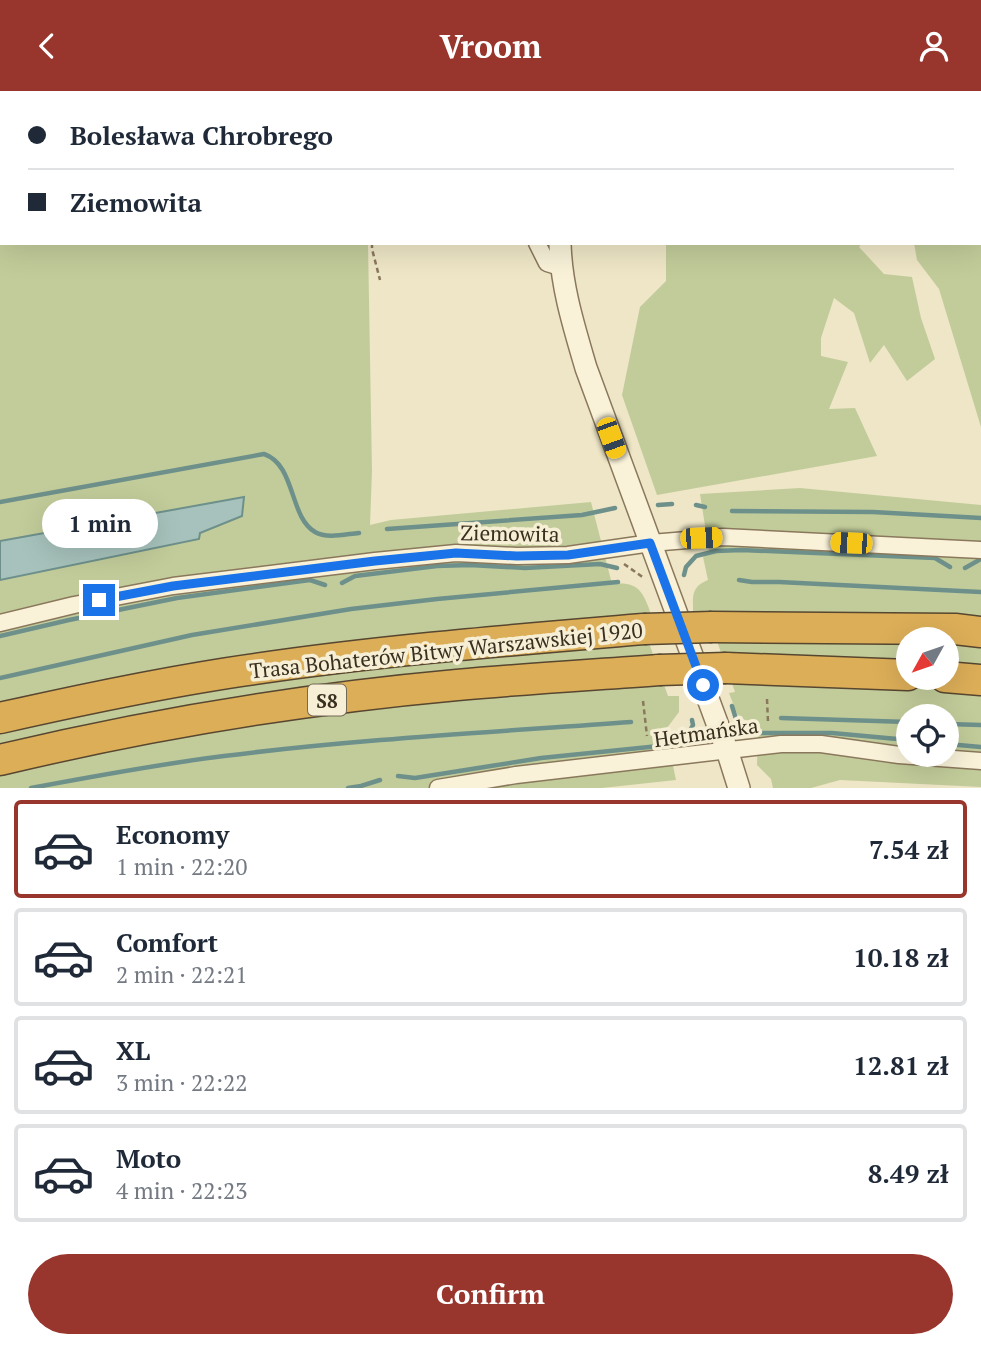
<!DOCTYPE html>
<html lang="en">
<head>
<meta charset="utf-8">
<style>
  body { margin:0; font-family:"PT Serif",serif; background:#f6f6f7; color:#1f2937; height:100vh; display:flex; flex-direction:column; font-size:26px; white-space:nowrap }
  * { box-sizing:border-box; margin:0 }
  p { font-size:23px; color:#747a83 }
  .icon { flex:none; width:38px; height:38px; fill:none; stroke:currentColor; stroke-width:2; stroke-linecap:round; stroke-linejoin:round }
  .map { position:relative; height:697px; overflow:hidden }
  .sheet { display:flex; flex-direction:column; background:#fff; flex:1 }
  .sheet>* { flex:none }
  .hud { position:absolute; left:0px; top:0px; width:982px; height:154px; box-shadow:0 7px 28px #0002; display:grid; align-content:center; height:154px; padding:0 28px; background:#fff }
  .needle { width:46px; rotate:230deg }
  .fabs { position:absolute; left:896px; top:536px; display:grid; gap:14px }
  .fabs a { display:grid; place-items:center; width:63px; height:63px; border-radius:50%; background:#fff; box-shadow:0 7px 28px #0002; font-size:35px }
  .end { position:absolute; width:32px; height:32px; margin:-16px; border:9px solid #1a73e8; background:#fff; box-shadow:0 0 0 4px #fff }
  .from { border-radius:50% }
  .bubble { position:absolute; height:49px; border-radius:24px; background:#fff; box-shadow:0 7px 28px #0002; font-size:23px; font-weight:700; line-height:49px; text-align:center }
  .car { position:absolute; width:21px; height:42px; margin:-21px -10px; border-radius:9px; box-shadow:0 0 5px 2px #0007; background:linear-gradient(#f5c518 24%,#345 0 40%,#f5c518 0 76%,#345 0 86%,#f5c518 0) }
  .hud b { display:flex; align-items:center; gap:24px; height:66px; font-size:26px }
  .hud b+b { border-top:2px solid #e0e1e3 }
  .hud i { width:18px; height:18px; background:#1f2937 }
  ul { padding:12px 0 0; list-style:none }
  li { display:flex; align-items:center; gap:21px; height:98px; margin:0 14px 10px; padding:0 14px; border:4px solid #e0e1e3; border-radius:7px }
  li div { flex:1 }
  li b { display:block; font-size:26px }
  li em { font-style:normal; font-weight:700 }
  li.active { border-color:#98352c }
  li>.icon { width:63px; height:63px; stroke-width:1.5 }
  .cta { display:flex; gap:14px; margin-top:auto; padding:14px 28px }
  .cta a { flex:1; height:80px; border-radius:42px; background:#98352c; color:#fff; font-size:28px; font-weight:700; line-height:80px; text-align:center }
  header { display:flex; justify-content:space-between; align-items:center; height:91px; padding:0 28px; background:#98352c; color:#fff; font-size:32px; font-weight:700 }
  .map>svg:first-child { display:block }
  .green { fill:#c2cc9a; fill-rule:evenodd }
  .water { fill:#a7c2bc; stroke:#6e908b; stroke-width:2 }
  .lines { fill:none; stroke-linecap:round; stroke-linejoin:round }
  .stream { stroke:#6e908b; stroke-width:4.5 }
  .minor-casing { stroke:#8a785c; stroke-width:19 }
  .tertiary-casing { stroke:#8a785c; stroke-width:24 }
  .motorway-casing { stroke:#574630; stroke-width:33 }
  .path { stroke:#8a785c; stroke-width:2.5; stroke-dasharray:5 3.5; stroke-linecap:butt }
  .minor { stroke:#f9f2d9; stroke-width:16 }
  .tertiary { stroke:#f9f2d9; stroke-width:21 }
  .motorway { stroke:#dcae58; stroke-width:30 }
  .motorway-bridge-casing { stroke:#574630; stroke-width:33; stroke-linecap:butt }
  .motorway-bridge { stroke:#dcae58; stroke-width:30 }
  .route { stroke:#1a73e8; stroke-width:9 }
  .labels { text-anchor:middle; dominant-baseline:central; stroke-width:7; stroke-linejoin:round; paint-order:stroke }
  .shield { fill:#f6efd6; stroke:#726956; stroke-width:2 }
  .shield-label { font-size:19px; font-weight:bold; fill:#3a2f1f }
  .street-label { font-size:21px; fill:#3a2f1f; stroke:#f6efd6 }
</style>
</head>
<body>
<header><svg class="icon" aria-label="back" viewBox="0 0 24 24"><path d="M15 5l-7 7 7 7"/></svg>Vroom<svg class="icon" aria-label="person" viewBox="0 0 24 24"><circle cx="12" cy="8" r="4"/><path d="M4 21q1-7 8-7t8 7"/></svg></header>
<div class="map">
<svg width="981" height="697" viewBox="0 0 981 697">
  <rect width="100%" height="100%" fill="#eee6c6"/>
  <path class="green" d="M0,0H366V2H2V152H368L372,380L370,434L391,429L591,411L612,493C638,490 643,500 651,523L639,524L668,605H679V621L667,637L652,643L653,652L668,651L676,689L602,697H0Z
    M852,0H981V336L939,198L917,169L914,152H980V2H854Z
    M666,152H862L859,156L884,183L912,186L921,227L935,268L907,290L884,254L870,272L854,222L834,207L821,247V265L848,271L829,318L855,317L877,365L657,404L622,304L640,216L666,190Z
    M800,397L981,414V696L840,689L811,697H773L771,688L757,674L758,639L737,623L729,602L735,601L707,522L693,521C693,505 691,496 708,489L703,466L709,460L700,403ZM908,548H947V586H908ZM908,625H947V663H908Z"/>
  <path class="water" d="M244,406L242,425L200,442L199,448L0,489V450Z"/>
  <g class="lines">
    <path class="stream" d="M0,411L264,363C296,374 289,426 315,441C327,448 346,443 359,442
      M658,414L672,413
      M696,414L705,416
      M732,420L873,421L981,427
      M387,438L582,424L615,417
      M965,477L981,468
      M684,484L686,476L696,465L716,460L742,459L935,467L950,476
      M739,489L752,491H779L981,501
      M342,492L355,485L437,475L470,474L525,477L600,473L617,477
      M0,545L69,529L177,507L310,489L325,494
      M0,587L192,544L351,518L437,508L618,491
      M732,615L736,628L757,642H832L908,649
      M781,627L908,631
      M947,633L981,634
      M947,653L981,656
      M398,685L415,687L541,667L659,655L679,651L686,647L693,634L692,629
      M31,697C95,685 160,673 224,665C359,648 495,641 631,631
      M348,697L361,695L380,689"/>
    <defs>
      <path id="minor" d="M466,0L467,2
        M537,152L547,172L560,176
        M0,532L74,514L173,495L375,470L456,462L517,465L568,464L651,452L723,446L981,459
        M438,697L516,684L781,653H821L899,664L981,670"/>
      <path id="tertiary" d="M563,2V0
        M560,152C561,195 574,236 586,277L727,659L739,697"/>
      <path id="motorway" d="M712,536L955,538L981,541
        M726,577L908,584
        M945,586L981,589
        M0,627C84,608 169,590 255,578C384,559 514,549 644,538
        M0,669C150,633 303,608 457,594C524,588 591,584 659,579"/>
    </defs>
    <use href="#minor" class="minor-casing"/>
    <use href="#tertiary" class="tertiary-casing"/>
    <use href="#motorway" class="motorway-casing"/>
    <path class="path" d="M390,2V0
      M372,152V158L380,189
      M624,473L644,487
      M767,608L768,631
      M643,610L647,645"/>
    <use href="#minor" class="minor"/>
    <use href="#tertiary" class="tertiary"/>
    <use href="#motorway" class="motorway"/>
    <defs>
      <path id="motorway-bridge" d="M644,538L712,536
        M659,579L726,577"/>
    </defs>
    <use href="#motorway-bridge" class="motorway-bridge-casing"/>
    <use href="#motorway-bridge" class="motorway-bridge"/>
  </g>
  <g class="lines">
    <path class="route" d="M99,509L173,495L375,470L456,462L517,465L568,464L650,452L703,594"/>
  </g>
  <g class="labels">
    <rect class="shield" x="308" y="593.5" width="38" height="31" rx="5"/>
    <g class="shield-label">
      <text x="327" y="609">S8</text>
    </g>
    <g class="street-label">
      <text transform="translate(510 442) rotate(1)">Ziemowita</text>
      <text transform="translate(446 559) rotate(-6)">Trasa Bohaterów Bitwy Warszawskiej 1920</text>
      <text transform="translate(706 641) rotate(-8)">Hetmańska</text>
    </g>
  </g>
</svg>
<div class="fabs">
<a><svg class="needle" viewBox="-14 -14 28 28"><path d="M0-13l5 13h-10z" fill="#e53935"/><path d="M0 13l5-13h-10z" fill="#747a83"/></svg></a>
<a><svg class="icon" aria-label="locate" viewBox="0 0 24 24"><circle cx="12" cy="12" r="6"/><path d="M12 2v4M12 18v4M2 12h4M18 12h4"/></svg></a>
</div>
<i class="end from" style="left:703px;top:594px"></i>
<i class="end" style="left:99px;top:509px"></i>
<div class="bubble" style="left:42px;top:408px;width:116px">1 min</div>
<i class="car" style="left:611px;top:347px;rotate:160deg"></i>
<i class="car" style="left:701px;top:447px;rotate:88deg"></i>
<i class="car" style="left:851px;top:452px;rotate:272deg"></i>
<div class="hud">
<b><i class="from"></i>Bolesława Chrobrego</b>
<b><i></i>Ziemowita</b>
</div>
</div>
<section class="sheet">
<ul>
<li class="active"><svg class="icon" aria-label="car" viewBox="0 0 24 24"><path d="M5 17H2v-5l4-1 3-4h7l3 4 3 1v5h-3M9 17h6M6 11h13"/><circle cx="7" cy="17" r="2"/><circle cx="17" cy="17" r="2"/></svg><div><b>Economy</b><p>1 min · 22:20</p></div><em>7.54 zł</em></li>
<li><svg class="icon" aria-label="car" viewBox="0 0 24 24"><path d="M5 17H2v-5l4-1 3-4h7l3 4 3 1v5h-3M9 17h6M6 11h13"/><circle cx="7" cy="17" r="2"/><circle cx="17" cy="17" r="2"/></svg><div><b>Comfort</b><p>2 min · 22:21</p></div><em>10.18 zł</em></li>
<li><svg class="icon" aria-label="car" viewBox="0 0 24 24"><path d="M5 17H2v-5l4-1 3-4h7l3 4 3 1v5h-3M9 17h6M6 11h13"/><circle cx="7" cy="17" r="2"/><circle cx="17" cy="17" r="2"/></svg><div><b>XL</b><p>3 min · 22:22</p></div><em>12.81 zł</em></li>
<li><svg class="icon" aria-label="car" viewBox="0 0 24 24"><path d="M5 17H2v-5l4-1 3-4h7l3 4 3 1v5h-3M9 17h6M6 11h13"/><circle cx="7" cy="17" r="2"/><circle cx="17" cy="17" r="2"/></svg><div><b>Moto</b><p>4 min · 22:23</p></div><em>8.49 zł</em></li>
</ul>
<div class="cta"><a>Confirm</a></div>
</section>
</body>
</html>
